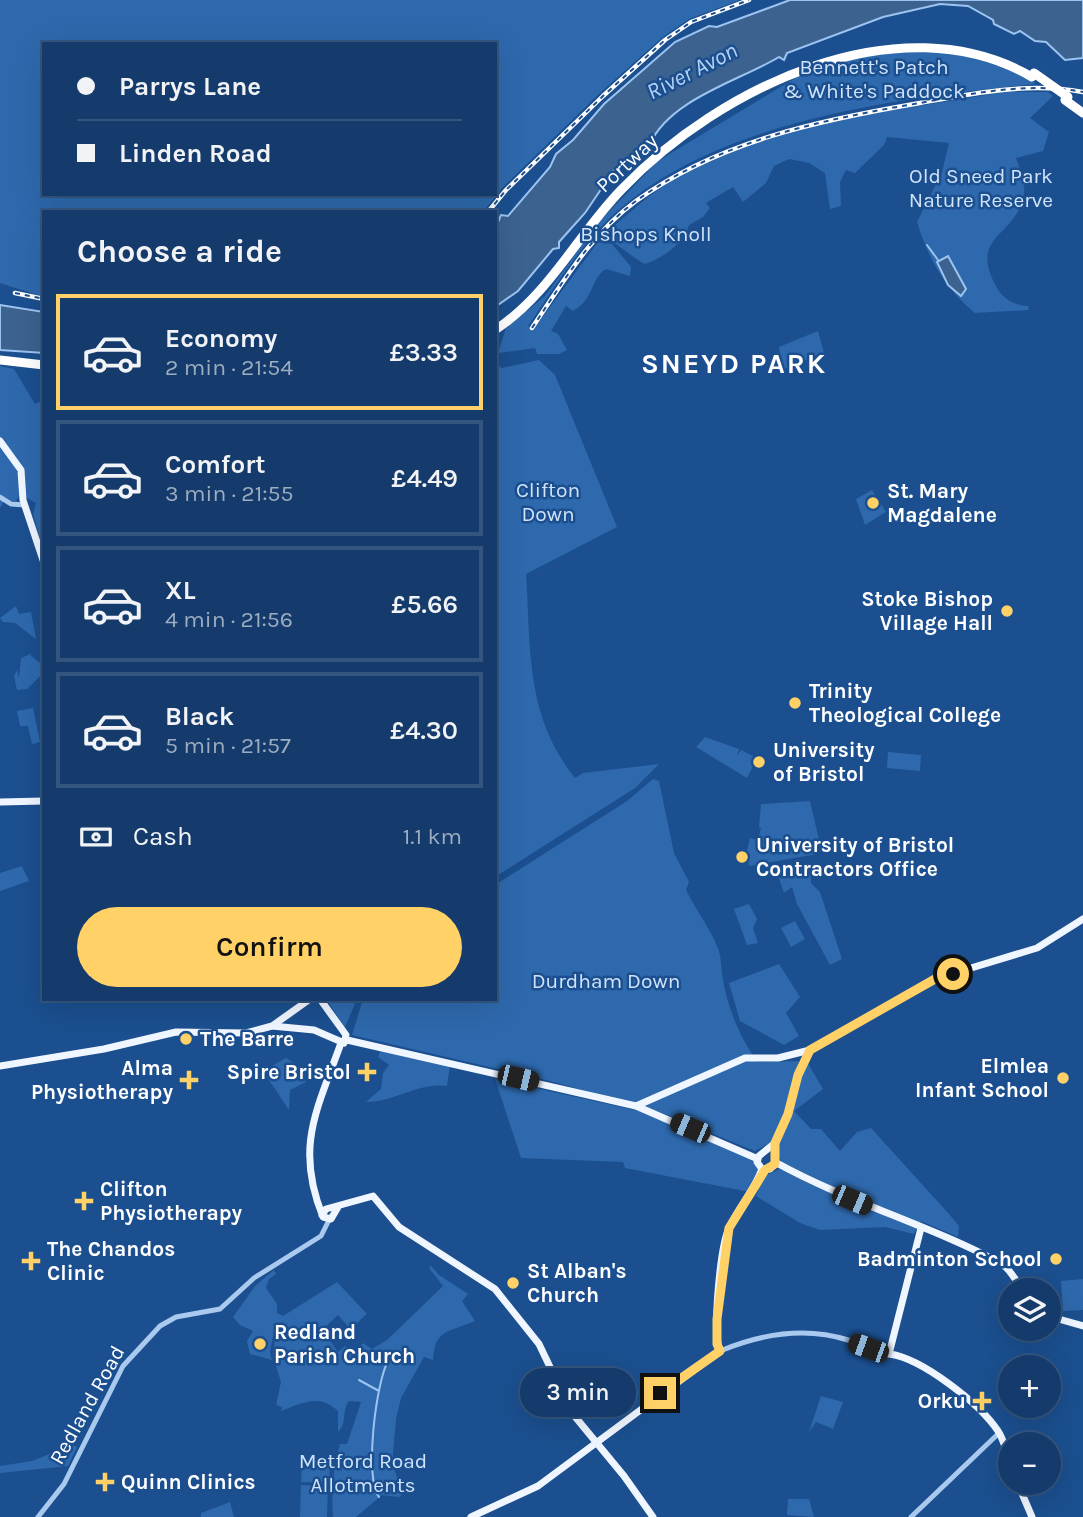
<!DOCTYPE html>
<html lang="en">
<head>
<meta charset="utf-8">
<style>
  body { margin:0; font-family:Karla,sans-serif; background:#214673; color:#f1f3f6; height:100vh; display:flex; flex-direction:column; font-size:26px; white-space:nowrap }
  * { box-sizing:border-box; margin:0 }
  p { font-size:23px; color:#9dadc1 }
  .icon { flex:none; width:38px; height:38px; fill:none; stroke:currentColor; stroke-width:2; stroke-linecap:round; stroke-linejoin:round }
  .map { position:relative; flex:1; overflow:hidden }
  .details { position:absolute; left:42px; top:210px; width:455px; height:791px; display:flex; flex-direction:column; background:#143b6b; border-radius:0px; box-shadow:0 7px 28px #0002,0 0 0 2px #33557e }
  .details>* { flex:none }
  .top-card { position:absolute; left:42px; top:42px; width:455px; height:154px; border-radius:0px; box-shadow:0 7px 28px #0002,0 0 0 2px #33557e; display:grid; align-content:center; height:154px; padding:0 35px; background:#143b6b }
  .tools { position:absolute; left:998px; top:1278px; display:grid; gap:14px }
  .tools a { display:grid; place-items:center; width:63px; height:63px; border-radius:50%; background:#143b6b; box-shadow:0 7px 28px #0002,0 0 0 2px #33557e; font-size:35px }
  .end { position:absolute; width:32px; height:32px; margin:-16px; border:9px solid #ffd166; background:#111; box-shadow:0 0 0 4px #111 }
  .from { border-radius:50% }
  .bubble { position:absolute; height:49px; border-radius:24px; background:#143b6b; box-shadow:0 7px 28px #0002,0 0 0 2px #33557e; font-size:23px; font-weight:600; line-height:49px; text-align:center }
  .car { position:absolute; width:21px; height:42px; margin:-21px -10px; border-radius:9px; box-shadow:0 0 5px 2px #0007; background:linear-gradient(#222 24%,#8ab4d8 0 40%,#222 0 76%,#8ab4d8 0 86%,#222 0) }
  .top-card b { display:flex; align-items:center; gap:24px; height:66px; font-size:26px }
  .top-card b+b { border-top:2px solid #33557e }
  .top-card i { width:18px; height:18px; background:#f1f3f6 }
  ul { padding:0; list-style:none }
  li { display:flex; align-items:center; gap:21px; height:116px; margin:0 14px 10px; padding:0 21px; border:4px solid #33557e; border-radius:0px }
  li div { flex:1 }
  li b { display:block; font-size:26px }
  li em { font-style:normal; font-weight:600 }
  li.active { border-color:#ffd166 }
  li>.icon { width:63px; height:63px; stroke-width:1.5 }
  h2 { padding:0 35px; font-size:32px; line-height:84px }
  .pay { display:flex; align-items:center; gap:18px; height:77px; padding:0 35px; font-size:26px }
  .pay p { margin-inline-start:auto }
  .button { display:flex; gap:14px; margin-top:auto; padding:14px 35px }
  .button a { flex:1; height:80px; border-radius:42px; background:#ffd166; color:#111; font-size:28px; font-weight:600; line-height:80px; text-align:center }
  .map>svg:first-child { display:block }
  .green { fill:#2e69ad; fill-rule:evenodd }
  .water { fill:#3c6290; stroke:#9cc4f0; stroke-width:2 }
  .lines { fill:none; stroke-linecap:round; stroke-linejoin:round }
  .stream { stroke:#9cc4f0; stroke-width:2 }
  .minor { stroke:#a9c9ee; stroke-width:5 }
  .major { stroke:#f0f6ff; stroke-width:7 }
  .highway { stroke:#fff; stroke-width:9 }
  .rail-casing { stroke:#fff; stroke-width:4.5 }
  .rail { stroke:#1b4f8f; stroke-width:2; stroke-dasharray:5; stroke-linecap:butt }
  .highway-bridge { stroke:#fff; stroke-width:9 }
  .route { stroke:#ffd166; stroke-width:9 }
  .poi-dot { fill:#ffd166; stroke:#1b4f8f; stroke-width:2.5 }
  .labels { text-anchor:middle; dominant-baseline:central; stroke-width:5; stroke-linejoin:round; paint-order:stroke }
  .park-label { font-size:21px; fill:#cfe3fa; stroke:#1b4f8f }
  .street-label { font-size:21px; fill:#fff; stroke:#1b4f8f }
  .poi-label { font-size:21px; font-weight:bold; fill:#fff; stroke:#1b4f8f; text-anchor:start }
  .water-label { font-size:23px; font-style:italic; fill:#b5d3f5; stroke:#1b4f8f }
  .district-label { font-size:28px; font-weight:bold; letter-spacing:2px; fill:#fff; stroke:#1b4f8f }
</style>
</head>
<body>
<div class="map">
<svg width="1083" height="1517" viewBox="0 0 1083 1517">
  <rect width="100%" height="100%" fill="#1b4f8f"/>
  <path class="green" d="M0,0H740L689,19L663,37L600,93L503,187L483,212H44V297L0,283ZM44,44H495V194H44Z
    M898,49L964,54L1028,77L1036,84C900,98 710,120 608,220C576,251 553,290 528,326L533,330L598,242L612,244L631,267L630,276L606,269C591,277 594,300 573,311L566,306L551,331L558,334L567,350L559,354H537L535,348L498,353L506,328L545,296L599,222L658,161L797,77L830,62Z
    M1003,92H1048L1053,96L1030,118L1049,132L1043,151L1016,158C1021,172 1027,184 1023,199C1013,238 968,236 997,288C1003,299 1016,306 1028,306L1029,310L975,313C946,290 928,258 917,222L942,172L949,143L887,137L884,145L855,173L846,170L840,182L841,206L830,209L825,173L809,163L789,159L774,166L766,183L743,202L733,187L706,203L710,208L703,217L689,225C685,243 661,259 645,264C629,256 618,242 601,237C627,215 652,191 682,174C775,121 899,111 1003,92Z
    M818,331L824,353L782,370L779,347Z
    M539,360L555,375L617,527L526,574C531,650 525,715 575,778L583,773L659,764L635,788L495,877V363L502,368Z
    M0,366L14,369L35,404L44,400V552L33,514L36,503L20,494L16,501H4L0,508Z
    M872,490L886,512L865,525L856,499Z
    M16,606L19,614L31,612L36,639L15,623L3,622L0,618Z
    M38,651L30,655L40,663L42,674L27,689L17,690L14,676L17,670L19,678L21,658Z
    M33,708L40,742L32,744L28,726H20L17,711Z
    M705,737L739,749L737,756L741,750L757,758L747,778L696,747Z
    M888,752L921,755L920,771L887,768Z
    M653,779L659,781L674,853L689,882L686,890C697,912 711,929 719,951C721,958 721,965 722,973C726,1004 739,1037 758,1062L799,1061L788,1103L793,1109L802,1069L807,1062L823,1089L794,1111L811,1129H821L840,1151L857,1132L871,1128L949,1214L959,1226L958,1237L921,1221L914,1234L885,1227L820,1230L800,1223L756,1196L764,1176L778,1170L782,1163L777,1151L779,1145L773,1141L755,1151L649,1108L546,1080L352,1035L363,999H495V885L627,801Z
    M810,801L819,840L815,845L817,854L749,866L747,851L750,838L758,840L761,828L759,827L761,804Z
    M22,866L29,881L0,891V873Z
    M794,866L811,867V883L820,892L842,959L830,965L797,904L792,887L784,893L779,878L793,877Z
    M749,904L757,919L753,928L758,943L747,945L734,909Z
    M795,921L805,939L791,947L781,928Z
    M779,964L800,997L786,1013L799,1036L784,1045L740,1021L729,983Z
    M326,999H357L345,1027L344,1026Z
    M380,1051L450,1066L447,1086C419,1082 395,1102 366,1102L381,1089L383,1073L389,1065L378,1057Z
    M286,1058L299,1066L306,1082L290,1090L289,1110L263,1071Z
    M495,1079L639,1111L755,1158L761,1172L750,1192L625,1168L623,1162L521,1158Z
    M431,1266L439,1275L468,1294L462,1301L475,1321C448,1333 435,1328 433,1360L424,1357L401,1398L396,1419L392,1465L404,1493L399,1497L382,1495L356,1517H333C331,1490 333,1470 340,1444H347L361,1402L349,1401C341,1411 348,1423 338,1432V1411C319,1393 302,1403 281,1411L282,1407L276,1405L281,1382L273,1357L276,1329L282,1324L275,1326L270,1352L272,1360L250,1354L247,1341L253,1331L240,1325L233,1317L255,1286L274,1270L276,1274L269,1279L266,1288L277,1304V1313L283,1316L337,1282L367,1314L350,1329L338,1315L322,1330L338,1352L345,1346L353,1354L363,1343L372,1349L387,1340L443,1286L429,1268Z
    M1083,1279V1310L1063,1311L1061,1281Z
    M821,1396L843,1402L833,1429L816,1422L809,1432Z
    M72,1445L77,1447L68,1466L0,1473V1466L32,1461Z
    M302,1464L330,1465L329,1483L301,1482Z
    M301,1485L328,1486L327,1517H300Z
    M788,1499H809L814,1517L787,1515Z
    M230,1502L234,1517H201V1513Z"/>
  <path class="water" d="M790,0H1083V58L1065,60L1046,42L1035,41L1020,31L1014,34L994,24L993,20L968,6L940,4L883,17L787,53L784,60L779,57C741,80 670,99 650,144L640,145L624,166L614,170L585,213L559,242V248L553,249L518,291L495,307V230L501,215L508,216L550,167L556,154L573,140L604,104L675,42L709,26L717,27Z
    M948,256L966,289L961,296L948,285L937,262Z
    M0,305L44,312V353L0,350Z"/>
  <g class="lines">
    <path class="stream" d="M927,245L938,260
      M359,1380L379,1391
      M379,1497C364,1479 376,1382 388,1361"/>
    <path class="minor" d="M0,497L11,504L25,505
      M720,1351C761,1334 804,1326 848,1340C860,1344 876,1355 889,1354
      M38,1517L64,1484L123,1366L160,1326L176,1317L220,1309L254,1278L321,1236L329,1220
      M911,1517L999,1433"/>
    <path class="major" d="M0,441L21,470L23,500L44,563
      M0,802L44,801
      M272,1026L314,1030L344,1043L346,1035L320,999
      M347,1040L636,1106L758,1159
      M0,1066L104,1049L176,1032L246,1033L272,1026L310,999
      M636,1106L745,1058H778L810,1050L935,979L1037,948L1083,919
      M775,1143L759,1156L757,1162L762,1169H770L775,1164V1143L788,1114L798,1075L810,1051
      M775,1162C849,1203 930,1225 1002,1264C1010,1269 1017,1282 1022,1290
      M338,1207L331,1219L323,1217C294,1146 318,1108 341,1043
      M322,1215L326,1209L373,1196L399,1227L495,1289L539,1344L572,1413L624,1476L653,1517
      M1048,1316L1083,1326
      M889,1354C922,1358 980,1404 998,1431C1004,1440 1006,1451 1010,1462
      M889,1354L921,1228
      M1017,1482L1032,1517
      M471,1517L538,1486L720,1351C712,1334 720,1244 730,1226C740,1205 754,1191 762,1169"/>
    <path class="highway" d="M1065,100L1083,113
      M495,330C549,295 578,234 622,189C719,88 899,0 1032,77
      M0,360L44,365"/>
    <defs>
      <path id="rail" d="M488,212L506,190L603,96L665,40L691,22L749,0
        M15,293L44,299
        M532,328C563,282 591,234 636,201C719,141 820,120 920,103C974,93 1028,82 1083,92"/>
    </defs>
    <use href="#rail" class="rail-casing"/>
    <use href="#rail" class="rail"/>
    <path class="highway-bridge" d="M1034,73L1068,97"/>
  </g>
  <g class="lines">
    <path class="route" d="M660,1393L720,1351L717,1344V1319L729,1228L765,1170L775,1164V1143L788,1114L798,1075L810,1050L935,979L953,974"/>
  </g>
  <g class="poi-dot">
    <circle cx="873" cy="503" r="7"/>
    <circle cx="1007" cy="611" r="7"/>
    <circle cx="795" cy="703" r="7"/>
    <circle cx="759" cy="762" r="7"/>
    <circle cx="742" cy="857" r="7"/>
    <circle cx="186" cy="1039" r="7"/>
    <path d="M363.5 1061.5h7v7h7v7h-7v7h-7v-7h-7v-7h7z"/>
    <circle cx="1063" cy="1078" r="7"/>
    <path d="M185.5 1069.5h7v7h7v7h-7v7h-7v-7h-7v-7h7z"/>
    <path d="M80.5 1190.5h7v7h7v7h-7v7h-7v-7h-7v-7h7z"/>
    <circle cx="1056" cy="1259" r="7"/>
    <path d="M27.5 1250.5h7v7h7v7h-7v7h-7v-7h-7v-7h7z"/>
    <circle cx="513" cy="1283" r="7"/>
    <circle cx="260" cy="1344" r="7"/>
    <path d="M978.5 1390.5h7v7h7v7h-7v7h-7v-7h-7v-7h7z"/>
    <path d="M101.5 1471.5h7v7h7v7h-7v7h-7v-7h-7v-7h7z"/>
  </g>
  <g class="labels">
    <g class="park-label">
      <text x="874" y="67">Bennett's Patch<tspan x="874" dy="24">&amp; White's Paddock</tspan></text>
      <text x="981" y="176">Old Sneed Park<tspan x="981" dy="24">Nature Reserve</tspan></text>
      <text x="646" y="234">Bishops Knoll</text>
      <text x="548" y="490">Clifton<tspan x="548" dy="24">Down</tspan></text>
      <text x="606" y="981">Durdham Down</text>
      <text x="363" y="1461">Metford Road<tspan x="363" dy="24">Allotments</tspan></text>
    </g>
    <g class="street-label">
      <text transform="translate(627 163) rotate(-43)">Portway</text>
      <text transform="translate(87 1405) rotate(-61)">Redland Road</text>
    </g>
    <g class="poi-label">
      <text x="887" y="491">St. Mary<tspan x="887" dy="24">Magdalene</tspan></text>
      <text x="993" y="599" text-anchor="end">Stoke Bishop<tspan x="993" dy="24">Village Hall</tspan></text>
      <text x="809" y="691">Trinity<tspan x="809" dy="24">Theological College</tspan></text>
      <text x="773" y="750">University<tspan x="773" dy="24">of Bristol</tspan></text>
      <text x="756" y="845">University of Bristol<tspan x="756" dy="24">Contractors Office</tspan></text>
      <text x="200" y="1039">The Barre</text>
      <text x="1049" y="1066" text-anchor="end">Elmlea<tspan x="1049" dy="24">Infant School</tspan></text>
      <text x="173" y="1068" text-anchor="end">Alma<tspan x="173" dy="24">Physiotherapy</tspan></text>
      <text x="351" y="1072" text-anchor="end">Spire Bristol</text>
      <text x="100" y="1189">Clifton<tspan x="100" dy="24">Physiotherapy</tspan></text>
      <text x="47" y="1249">The Chandos<tspan x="47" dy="24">Clinic</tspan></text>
      <text x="1042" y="1259" text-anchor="end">Badminton School</text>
      <text x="527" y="1271">St Alban's<tspan x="527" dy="24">Church</tspan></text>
      <text x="274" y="1332">Redland<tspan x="274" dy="24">Parish Church</tspan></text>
      <text x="966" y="1401" text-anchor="end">Orku</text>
      <text x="121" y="1482">Quinn Clinics</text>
    </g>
    <g class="water-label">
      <text transform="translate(692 71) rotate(-27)">River Avon</text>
    </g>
    <g class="district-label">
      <text x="734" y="363">SNEYD PARK</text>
    </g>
  </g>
</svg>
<div class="tools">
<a><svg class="icon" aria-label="layers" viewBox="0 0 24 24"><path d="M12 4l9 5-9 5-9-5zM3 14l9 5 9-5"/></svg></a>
<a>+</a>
<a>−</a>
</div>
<i class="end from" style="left:953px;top:974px"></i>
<i class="end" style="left:660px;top:1393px"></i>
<div class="bubble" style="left:520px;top:1368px;width:116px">3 min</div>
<i class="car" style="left:518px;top:1078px;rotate:103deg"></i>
<i class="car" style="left:690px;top:1128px;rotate:293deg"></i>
<i class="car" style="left:852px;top:1200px;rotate:113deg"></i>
<i class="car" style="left:868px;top:1348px;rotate:290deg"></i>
<div class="top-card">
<b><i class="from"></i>Parrys Lane</b>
<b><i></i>Linden Road</b>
</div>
<section class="details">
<h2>Choose a ride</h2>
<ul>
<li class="active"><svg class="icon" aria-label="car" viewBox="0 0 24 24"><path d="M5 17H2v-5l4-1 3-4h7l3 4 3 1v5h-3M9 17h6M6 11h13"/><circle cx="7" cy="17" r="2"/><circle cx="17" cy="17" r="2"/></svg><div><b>Economy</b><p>2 min · 21:54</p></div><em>£3.33</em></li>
<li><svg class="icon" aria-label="car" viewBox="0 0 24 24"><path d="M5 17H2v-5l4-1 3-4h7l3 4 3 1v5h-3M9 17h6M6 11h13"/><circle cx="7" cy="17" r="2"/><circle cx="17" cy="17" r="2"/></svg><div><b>Comfort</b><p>3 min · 21:55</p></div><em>£4.49</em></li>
<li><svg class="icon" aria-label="car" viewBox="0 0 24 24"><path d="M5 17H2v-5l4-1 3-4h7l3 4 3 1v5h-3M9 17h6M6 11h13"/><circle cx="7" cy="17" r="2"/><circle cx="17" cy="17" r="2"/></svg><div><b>XL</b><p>4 min · 21:56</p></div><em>£5.66</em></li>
<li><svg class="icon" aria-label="car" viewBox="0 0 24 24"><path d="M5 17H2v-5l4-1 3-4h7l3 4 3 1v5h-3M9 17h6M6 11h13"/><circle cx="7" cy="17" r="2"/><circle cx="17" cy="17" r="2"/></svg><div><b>Black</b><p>5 min · 21:57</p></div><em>£4.30</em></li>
</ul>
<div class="pay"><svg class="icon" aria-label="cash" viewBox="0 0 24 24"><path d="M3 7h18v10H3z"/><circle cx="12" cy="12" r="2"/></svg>Cash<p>1.1 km</p></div>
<div class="button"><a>Confirm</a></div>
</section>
</div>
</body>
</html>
